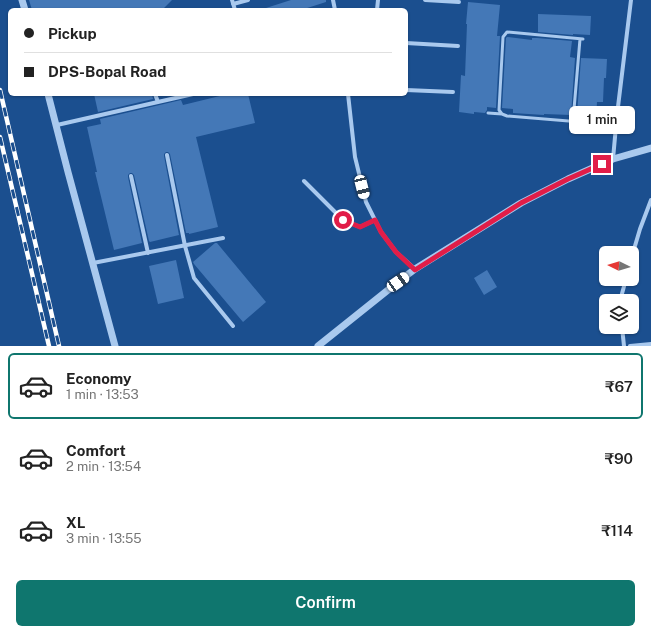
<!DOCTYPE html>
<html lang="en">
<head>
<meta charset="utf-8">
<style>
  body { margin:0; font-family:"Public Sans",sans-serif; background:#f2f2f2; color:#222; height:100vh; display:flex; flex-direction:column; font-size:15px; white-space:nowrap }
  * { box-sizing:border-box; margin:0 }
  p { font-size:13px; color:#767676 }
  .icon { flex:none; width:22px; height:22px; fill:none; stroke:currentColor; stroke-width:2; stroke-linecap:round; stroke-linejoin:round }
  .map { position:relative; height:346px; overflow:hidden }
  .panel { display:flex; flex-direction:column; background:#fff; flex:1 }
  .panel>* { flex:none }
  .guide { position:absolute; left:8px; top:8px; width:400px; height:88px; border-radius:6px; box-shadow:0 1px 3px #0004; display:grid; align-content:center; height:88px; padding:0 16px; background:#fff }
  .needle { width:26px; rotate:275deg }
  .tools { position:absolute; left:599px; top:246px; display:grid; gap:8px }
  .tools a { display:grid; place-items:center; width:40px; height:40px; border-radius:6px; background:#fff; box-shadow:0 1px 3px #0004; font-size:20px }
  .end { position:absolute; width:18px; height:18px; margin:-9px; border:5px solid #e11d48; background:#fff; box-shadow:0 0 0 2px #fff }
  .from { border-radius:50% }
  .bubble { position:absolute; height:28px; border-radius:6px; background:#fff; box-shadow:0 1px 3px #0004; font-size:13px; font-weight:600; line-height:28px; text-align:center }
  .car { position:absolute; width:12px; height:24px; margin:-12px -6px; border-radius:5px; box-shadow:0 0 3px 1px #0007; background:linear-gradient(#fff 24%,#345 0 40%,#fff 0 76%,#345 0 86%,#fff 0) }
  .guide b { display:flex; align-items:center; gap:14px; height:38px; font-size:15px }
  .guide b+b { border-top:1px solid #e0e0e0 }
  .guide i { width:10px; height:10px; background:#222 }
  ul { padding:7px 0 0; list-style:none }
  li { display:flex; align-items:center; gap:12px; height:66px; margin:0 8px 6px; padding:0 8px; border:2px solid transparent; border-radius:6px }
  li div { flex:1 }
  li b { display:block; font-size:15px }
  li em { font-style:normal; font-weight:600 }
  li.active { border-color:#0f766e }
  li>.icon { width:36px; height:36px; stroke-width:1.5 }
  .action { display:flex; gap:8px; margin-top:auto; padding:8px 16px }
  .action a { flex:1; height:46px; border-radius:6px; background:#0f766e; color:#fff; font-size:16px; font-weight:600; line-height:46px; text-align:center }
  .map>svg:first-child { display:block }
  .building { fill:#4478b7 }
  .lines { fill:none; stroke-linecap:round; stroke-linejoin:round }
  .service { stroke:#a9c9ee; stroke-width:3 }
  .minor { stroke:#a9c9ee; stroke-width:4 }
  .tertiary { stroke:#a9c9ee; stroke-width:7 }
  .rail-casing { stroke:#fff; stroke-width:4.5 }
  .rail { stroke:#1b4f8f; stroke-width:3; stroke-dasharray:9; stroke-linecap:butt }
  .route { stroke:#e11d48; stroke-width:5 }
</style>
</head>
<body>
<div class="map">
<svg width="651" height="346" viewBox="0 0 651 346">
  <rect width="100%" height="100%" fill="#1b4f8f"/>
  <path class="building" d="M29,0H172L162,10H32Z
    M291,0H326V2L301,10H266V8Z
    M468,2L500,5L497,36H500L496,108L487,107V110L485,113L474,112V114L459,112L461,75L465,76L467,24H466Z
    M538,14L591,16L590,35L573,34V35L538,32Z
    M507,37L532,40V38H537L572,41L570,57L575,58L571,115L544,114V115L513,113V109L502,108L506,38Z
    M581,58L607,59L606,78H604L603,102H597L596,118L582,117V115H577Z
    M94,94H152L153,99L98,112Z
    M228,94H248L255,123L196,137L218,227L189,234V233H186L170,154L168,152H166L164,154V156L179,235L150,242L149,241L134,175L132,173H130L128,175V177L142,243L114,250L95,172H97L87,127L101,124L100,119L181,100L183,105Z
    M215,243H217L266,302L243,322L194,264L193,262Z
    M176,260L184,298L158,304L149,266Z
    M487,270L497,287L484,295L474,278Z"/>
  <g class="lines">
    <path class="service" d="M583,39L507,32L503,37L499,110L502,114L507,116L617,125
      M488,113L502,114
      M573,121L580,39"/>
    <path class="minor" d="M232,0L235,10
      M333,0L335,10
      M425,0L459,2
      M233,4L248,0
      M377,10L378,0
      M406,43L458,46
      M406,90L453,92
      M155,94L158,102
      M348,94L355,157L366,202L381,232L396,252L415,269
      M57,125L193,94
      M167,155L185,246L194,278L233,326
      M613,159L617,115L631,0
      M131,176L148,253
      M304,181L343,220L360,227L375,220
      M632,256L640,229L651,200
      M93,263L223,238
      M620,301L626,279
      M622,327L624,346
      M630,346L651,344"/>
    <path class="tertiary" d="M22,0L25,10
      M48,94L68,172L115,346
      M318,346L398,282L415,269L521,203L568,179L613,159L651,148"/>
    <defs>
      <path id="rail" d="M0,90L59,346
        M0,137L49,346"/>
    </defs>
    <use href="#rail" class="rail-casing"/>
    <use href="#rail" class="rail"/>
  </g>
  <g class="lines">
    <path class="route" d="M343,220L360,227L375,220L381,232L396,252L415,270L521,203L568,179L602,164"/>
  </g>
</svg>
<div class="tools">
<a><svg class="needle" viewBox="-14 -14 28 28"><path d="M0-13l5 13h-10z" fill="#e53935"/><path d="M0 13l5-13h-10z" fill="#767676"/></svg></a>
<a><svg class="icon" aria-label="layers" viewBox="0 0 24 24"><path d="M12 4l9 5-9 5-9-5zM3 14l9 5 9-5"/></svg></a>
</div>
<i class="end from" style="left:343px;top:220px"></i>
<i class="end" style="left:602px;top:164px"></i>
<div class="bubble" style="left:569px;top:106px;width:66px">1 min</div>
<i class="car" style="left:362px;top:187px;rotate:166deg"></i>
<i class="car" style="left:398px;top:282px;rotate:55deg"></i>
<div class="guide">
<b><i class="from"></i>Pickup</b>
<b><i></i>DPS-Bopal Road</b>
</div>
</div>
<section class="panel">
<ul>
<li class="active"><svg class="icon" aria-label="car" viewBox="0 0 24 24"><path d="M5 17H2v-5l4-1 3-4h7l3 4 3 1v5h-3M9 17h6M6 11h13"/><circle cx="7" cy="17" r="2"/><circle cx="17" cy="17" r="2"/></svg><div><b>Economy</b><p>1 min · 13:53</p></div><em>₹67</em></li>
<li><svg class="icon" aria-label="car" viewBox="0 0 24 24"><path d="M5 17H2v-5l4-1 3-4h7l3 4 3 1v5h-3M9 17h6M6 11h13"/><circle cx="7" cy="17" r="2"/><circle cx="17" cy="17" r="2"/></svg><div><b>Comfort</b><p>2 min · 13:54</p></div><em>₹90</em></li>
<li><svg class="icon" aria-label="car" viewBox="0 0 24 24"><path d="M5 17H2v-5l4-1 3-4h7l3 4 3 1v5h-3M9 17h6M6 11h13"/><circle cx="7" cy="17" r="2"/><circle cx="17" cy="17" r="2"/></svg><div><b>XL</b><p>3 min · 13:55</p></div><em>₹114</em></li>
</ul>
<div class="action"><a>Confirm</a></div>
</section>
</body>
</html>
